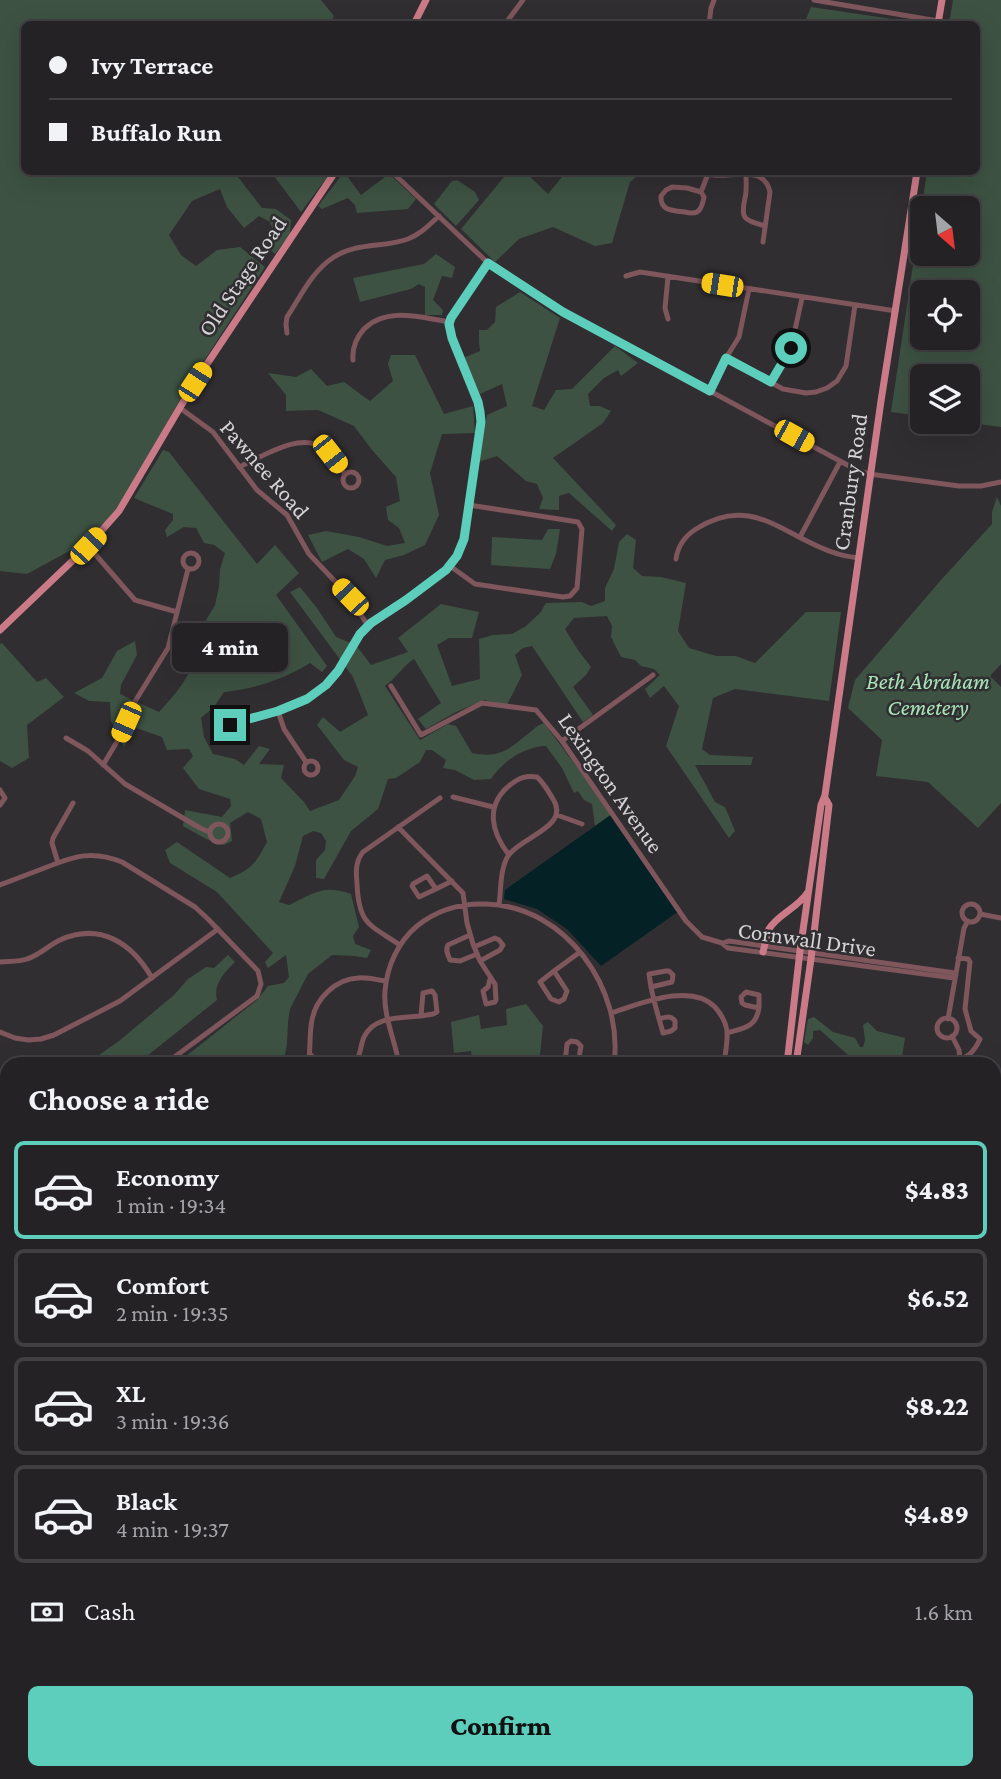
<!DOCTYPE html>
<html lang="en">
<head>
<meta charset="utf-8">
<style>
  body { margin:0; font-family:"Crimson Pro",serif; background:#302f32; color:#f1f3f6; height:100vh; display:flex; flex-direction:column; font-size:26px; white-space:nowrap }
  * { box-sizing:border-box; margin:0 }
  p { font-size:23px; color:#a3a4a7 }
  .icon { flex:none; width:38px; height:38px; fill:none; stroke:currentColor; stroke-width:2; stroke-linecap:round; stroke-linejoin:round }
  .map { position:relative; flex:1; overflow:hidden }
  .side { position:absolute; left:0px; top:1057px; width:1001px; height:723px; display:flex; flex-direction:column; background:#242225; border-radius:21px 21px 0 0; box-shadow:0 7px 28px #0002,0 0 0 2px #413f42 }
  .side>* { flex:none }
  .guide { position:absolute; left:21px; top:21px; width:959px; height:154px; border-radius:10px; box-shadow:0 7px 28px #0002,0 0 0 2px #413f42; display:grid; align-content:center; height:154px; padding:0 28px; background:#242225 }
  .needle { width:46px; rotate:152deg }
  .fabs { position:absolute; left:910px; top:196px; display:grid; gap:14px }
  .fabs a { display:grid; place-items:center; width:70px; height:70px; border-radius:10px; background:#242225; box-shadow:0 7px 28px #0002,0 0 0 2px #413f42; font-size:35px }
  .end { position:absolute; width:32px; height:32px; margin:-16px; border:9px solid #5ccebb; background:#111; box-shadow:0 0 0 4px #111 }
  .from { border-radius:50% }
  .bubble { position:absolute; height:49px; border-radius:10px; background:#242225; box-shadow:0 7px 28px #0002,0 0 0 2px #413f42; font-size:23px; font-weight:800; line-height:49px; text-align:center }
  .car { position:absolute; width:21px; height:42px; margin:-21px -10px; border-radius:9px; box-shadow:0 0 5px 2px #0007; background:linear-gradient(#f5c518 24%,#345 0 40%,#f5c518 0 76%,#345 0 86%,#f5c518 0) }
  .guide b { display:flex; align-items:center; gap:24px; height:66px; font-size:26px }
  .guide b+b { border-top:2px solid #413f42 }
  .guide i { width:18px; height:18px; background:#f1f3f6 }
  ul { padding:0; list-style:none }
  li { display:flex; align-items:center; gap:21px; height:98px; margin:0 14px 10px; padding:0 14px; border:4px solid #413f42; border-radius:10px }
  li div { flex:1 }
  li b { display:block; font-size:26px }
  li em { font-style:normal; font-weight:800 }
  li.on { border-color:#5ccebb }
  li>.icon { width:63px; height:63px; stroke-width:1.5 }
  h2 { padding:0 28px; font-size:32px; line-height:84px }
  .pay { display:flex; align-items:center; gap:18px; height:77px; padding:0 28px; font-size:26px }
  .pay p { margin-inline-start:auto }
  .button { display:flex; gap:14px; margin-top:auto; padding:14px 28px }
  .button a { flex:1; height:80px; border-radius:10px; background:#5ccebb; color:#111; font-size:28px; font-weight:800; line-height:80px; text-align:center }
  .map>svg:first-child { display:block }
  .green { fill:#3d5243; fill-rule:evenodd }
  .water { fill:#042126 }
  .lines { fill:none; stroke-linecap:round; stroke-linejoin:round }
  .stream { stroke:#042126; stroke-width:2 }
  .minor { stroke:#7e565c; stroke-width:5 }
  .major { stroke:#cb7b88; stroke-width:7 }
  .route { stroke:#5ccebb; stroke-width:9 }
  .labels { text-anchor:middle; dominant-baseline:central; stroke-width:5; stroke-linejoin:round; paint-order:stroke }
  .street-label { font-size:23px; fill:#d5d3d5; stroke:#302e31 }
  .park-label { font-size:23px; font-style:italic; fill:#a7e5b8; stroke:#302e31 }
</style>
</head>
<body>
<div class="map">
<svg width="1001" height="1779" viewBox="0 0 1001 1779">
  <rect width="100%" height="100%" fill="#302e31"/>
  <path class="green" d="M0,0H321L334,16L330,24H24V172H234L262,208L276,209L291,220L290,234L275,254L266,245L273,230L270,222L259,216L244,228L227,207L220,189L192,201L169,235L181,255L196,266L217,250L240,247L265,267L191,381L121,503L108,519L84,543L27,574L0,571Z
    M953,0H1001V427L963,422H968V376H922V416L891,412L927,172H976V24H949ZM922,208H968V254H922ZM968,292V338H922V292Z
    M811,7L926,24H804Z
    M271,172H331L301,212Z
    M344,172L361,195L389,174L416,199L408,209L357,213L355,205L348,198L322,209L318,206Z
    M508,172H525L548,194L566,172H642L630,182L612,243L595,246L553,227L519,239L495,262L461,229Z
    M457,180L475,192L479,200L456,226L434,204L452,181Z
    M436,254L455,267L452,278L442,276L433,300L443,310L442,315H425V287L419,284L411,289L360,302L353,278L424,264Z
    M520,292L560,318L532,406L544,410L556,390L572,389L615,346L638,363L621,376L618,370L604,378L588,394L590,406H600L611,411L603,423L553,458L616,525L612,531L569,493L559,496V510L539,509L543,498L537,484L526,481L497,456L478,462L487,415L507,406L502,384L480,394L463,358L480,351L479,342V330H487L495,322L496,307Z
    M391,355H415L444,414L473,406L475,433L442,434L430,473L439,515L425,545L404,555L385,560L376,578L364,559L348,549L322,562L308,535L326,531L359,537L387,546L405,543L399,528L388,520L386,507L400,501L396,477L372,450L354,426L318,410L286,411V395L268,373L296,377L311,369L327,386L344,382L370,401L393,381L388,364Z
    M163,450L169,452L257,564L275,545L299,573L276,595L327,666L322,672L310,663C284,679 255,689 224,692L214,707L201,718L204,737L213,754L235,759L244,765L259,746L270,749L259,764L284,765L281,778L304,802L310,811L339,800L355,776L358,767L344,760L317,725L323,717L340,732L368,715L353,677L290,592L300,587L317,608L336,637L356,645L371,665L408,652L398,638L441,604L479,612L472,638H449L437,645L452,686L480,679L479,639L493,635L512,634L526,626L540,613L546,603L582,602L591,606L605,601V588L614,569L619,542L627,534L636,540L633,568L642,576L661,577L686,583L678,631L689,648L716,656H736L755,663L806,612H841L829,701L735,689L713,698L702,749L710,755L753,757L751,765H695L715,802L725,807L735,831L729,838L666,746L679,706L664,686L650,698L645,689L660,675L654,669L641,666L635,660L621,657L611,637L612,626L607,616L574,618L565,629L578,650L591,667L586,675L573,687L593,715L583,722L532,646L523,648L515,655L522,675L507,705L484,700L456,712L426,729L418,719L441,703L414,659C403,666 396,678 385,686L420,740L448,724L456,726L472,753C495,758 507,752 525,736C533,731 535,726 544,723L612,814L595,826L592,804L584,800L578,791L574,793L562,768L546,746C525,746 502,762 491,779L474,780L455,770L443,768L446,760L432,750H426L420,762L396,778L388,779L378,809L351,831L324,879L316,878V860L325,850L326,841L321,833L313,831L303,836L295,866L279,902L289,905C314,893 323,884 351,894L359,927L353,936L355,944L371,950L367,958L355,956L332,955L308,974L290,1009L288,1022L287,1044L283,1064H176L257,1000L268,986L284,983L289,977L286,955L268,968L265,962L273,953L217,892L170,863L165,850L177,842L230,878C253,868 255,864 267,842L261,819L248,812L230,823L232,841L224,845L206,839L183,826L185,810L222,817L231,806L230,799L199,789L183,768L193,756L189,749L167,750L162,737L136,728L124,747L111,721L110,702L89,701L74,693L102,678L117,651L135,641L137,655L121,685L120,694L159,712C177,693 203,663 195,635L180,632L184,622L202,627L215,605L219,587L220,569L225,553L214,545L204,543L196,528L184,527L167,537L165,530L173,520V514L134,498Z
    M997,497L1001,506V664L990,676L1001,687V803L978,828L928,782L876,776L882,740L848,708L855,680L941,580L992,524V512Z
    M548,529H560L556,554L550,569L491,565L492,537L542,540Z
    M2,643L37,682L46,678L64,697L27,725L29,758L12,768L0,761V644Z
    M228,955L235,962C224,973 213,984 217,1000L137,1064H118L113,1059L106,1064H91L96,1057L119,1041L174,995L188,979L206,967L214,968Z
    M526,1004L543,1026L539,1064H473L471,1051L454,1053L451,1022L479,1015L481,1029L507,1025L506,1009Z
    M814,1017L833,1032L855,1038L860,1047H863L865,1040L863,1025L868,1022L877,1031L905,1038L901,1064H858L820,1030L813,1031V1038L808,1045L804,1042L808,1019Z
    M0,1153L7,1158V1575L0,1566Z
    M994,1169L1001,1176V1247L994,1246Z
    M1001,1314V1541L994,1542V1320Z"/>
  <path class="water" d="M612,814L679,911L601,966L567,929L537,909L504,899L505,890Z"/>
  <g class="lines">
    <path class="stream" d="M994,1077L1001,1069
      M474,1779L475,1778"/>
    <path class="minor" d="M814,0L938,21
      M453,24H462
      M505,24L523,0
      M709,24L711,8L714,0
      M392,172L488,263L563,312L853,468L869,474L959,486H981L1001,482
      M702,172C723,183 763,160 770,192L763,242
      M746,174C746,182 747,191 745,198C740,220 745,220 765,226
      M672,187L687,188L701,192L704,197C703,202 702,209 697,212C693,214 689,213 685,212C673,211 660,211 661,196L666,190Z
      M701,192L708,174
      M626,276L640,272L896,311
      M668,319L665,308L668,277
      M287,333L286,324L287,317C301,296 312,271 334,257C357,242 384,248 408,239C421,234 429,225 439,216
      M726,358L783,389L806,393L816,392L827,388L837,381L846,366L855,305
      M353,360C352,348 356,338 364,329C387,306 422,318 450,322
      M771,382L791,348L802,298
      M710,391L726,358L739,337L749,289
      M180,408L213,432L257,490L287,515L309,554L350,597L368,626
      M239,467C262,457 300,431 323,448C332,455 339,466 345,474
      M343 480a8 8 0 1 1 16 0a8 8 0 1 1-16 0Z
      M800,537L840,462
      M88,546L135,600L177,612
      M183 561a8 8 0 1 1 16 0a8 8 0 1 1-16 0Z
      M676,559C678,545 685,536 696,529C753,492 786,539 838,554C844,556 852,557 859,558
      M450,566L475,584L563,597L570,596L577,588L582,529L578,522L469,505
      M391,686L421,735L482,703L536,710L562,741L686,921L702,937L722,943L728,948L954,978
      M227 719a9 9 0 1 1 18 0a9 9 0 1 1-18 0Z
      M278,711L284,729L306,762
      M245,720L278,711L307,699L326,685L338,671L360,634L371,623L406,600L446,570L457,556L464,539L481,422L480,412L478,402L452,338L449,324L451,318L488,263
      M66,738L88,751L125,784L200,828L209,832
      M562,741L653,675
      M304 768a7 7 0 1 1 14 0a7 7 0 1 1-14 0Z
      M103,765L118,740L134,703L168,648L188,569
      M0,790L5,798L0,805
      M453,797L493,807
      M557,815L582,824
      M210 833a9 9 0 1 1 18 0a9 9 0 1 1-18 0Z
      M398,827L463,893L467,923L473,944L480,961L495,984L496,1000L495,1002L486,1004L483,991L488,987L490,979
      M58,863L52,843L53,838L73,803
      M427,876L436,889L419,897L412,886L413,884Z
      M0,885C16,879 31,873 47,867C75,856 92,850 122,862L195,907L208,919L258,971L261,984L257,996L165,1064
      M436,889L452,881
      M962 913a9 9 0 1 1 18 0a9 9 0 1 1-18 0Z
      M499,905C501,890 500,869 508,856C520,837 571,827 553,799C548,791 544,783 537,777C526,775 519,778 510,785C485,805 491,832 509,855
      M980,914L1001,918
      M470,935L448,945C445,950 448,955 450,960L460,961L477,954
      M723,943L729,941L955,973
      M400,945C369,924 359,925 357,884C356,872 355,862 363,852L440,798
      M474,947L495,938L499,940L503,945L500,950L480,961
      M0,962C9,961 18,962 27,959C40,955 49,945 60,940C100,922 132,943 152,978
      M554,971L567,991L564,999L559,1002L551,999L540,982Z
      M554,971L580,952
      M666,971H669L673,975L672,982L651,987L649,974Z
      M651,987C654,1003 659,1018 663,1033L671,1031L675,1028V1021C671,1015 666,1017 659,1019
      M432,991L435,995L437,1012L433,1014L421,1016L423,993Z
      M746,992L759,995V1008L745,1005L742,1003L741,997Z
      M611,1013C640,1004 690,982 715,1007C721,1014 726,1023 727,1031C728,1042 725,1054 724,1064
      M937 1028a10 10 0 1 1 20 0a10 10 0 1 1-20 0Z
      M948,1019L964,928L968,921
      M0,1032L15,1038L28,1040L41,1039L54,1035L120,1001L218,929
      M727,1033C743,1028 756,1028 759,1008
      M952,1036L959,1050L960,1059C970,1057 976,1048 980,1039L971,1031L965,1009L970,962L968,959L958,958
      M310,1054L319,1064
      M308,1064C311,1050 309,1034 312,1020C316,998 336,979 358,978C368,977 377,980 386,981
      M355,1064C361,1055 360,1046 364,1037C374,1016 401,1018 421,1016
      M399,1064C395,1040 383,1016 385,991C387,966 398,942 417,926C438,909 460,903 486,904C566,906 624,989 614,1064
      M404,1064L432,1061
      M433,1064L432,1061L447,1060L448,1064
      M577,1064L565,1062L567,1044L571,1041L577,1042L581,1046L578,1064
      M697,1064V1062L714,1064
      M0,1139L7,1146
      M994,1320L1001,1314
      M0,1655L7,1651
      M210,1773L214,1779
      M371,1773L376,1779
      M561,1773L564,1779
      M529,1777L541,1773
      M17,1779L18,1773
      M94,1779L107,1773
      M296,1779L298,1773
      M461,1779L469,1773"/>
    <path class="major" d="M414,24L426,0
      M938,24L942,0
      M0,630L88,546L119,511L195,382L335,172
      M763,952C765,945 766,936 769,929C778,914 798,908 808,892
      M787,1064L800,951L821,805L825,795L881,401L917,172
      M796,1064L811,959L829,805L825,798
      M994,1542L1001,1541
      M994,1551L1001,1549
      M615,1779L688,1773
      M700,1779V1773
      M706,1779L756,1773"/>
  </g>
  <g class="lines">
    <path class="route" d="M230,725L227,718L232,711L237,710L242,713L245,720L278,711L307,699L326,685L338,671L360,634L371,623L406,600L446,570L457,556L464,539L481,422L480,412L478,402L452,338L449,324L451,318L488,263L563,312L710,391L726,358L771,382L791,348"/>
  </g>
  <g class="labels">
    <g class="street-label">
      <text transform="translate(242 276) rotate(-56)">Old Stage Road</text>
      <text transform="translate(265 469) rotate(49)">Pawnee Road</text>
      <text transform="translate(850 482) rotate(-82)">Cranbury Road</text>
      <text transform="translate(611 783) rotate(55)">Lexington Avenue</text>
      <text transform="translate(807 939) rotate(8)">Cornwall Drive</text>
    </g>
    <g class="park-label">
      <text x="928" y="681">Beth Abraham<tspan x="928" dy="26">Cemetery</tspan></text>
    </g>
  </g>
</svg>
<div class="fabs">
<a><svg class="needle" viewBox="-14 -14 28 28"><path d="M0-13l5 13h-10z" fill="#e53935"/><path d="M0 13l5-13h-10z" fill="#a3a4a7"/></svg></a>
<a><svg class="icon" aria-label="locate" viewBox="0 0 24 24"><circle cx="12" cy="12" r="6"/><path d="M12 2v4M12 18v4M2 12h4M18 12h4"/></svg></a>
<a><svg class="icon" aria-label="layers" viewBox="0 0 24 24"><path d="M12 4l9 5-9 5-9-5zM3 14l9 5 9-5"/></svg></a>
</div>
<i class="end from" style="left:791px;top:348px"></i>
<i class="end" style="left:230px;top:725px"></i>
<div class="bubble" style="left:172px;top:623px;width:116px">4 min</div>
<i class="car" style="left:722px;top:285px;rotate:279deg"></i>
<i class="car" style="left:195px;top:382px;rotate:33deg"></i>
<i class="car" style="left:794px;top:436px;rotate:119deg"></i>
<i class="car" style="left:330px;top:454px;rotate:142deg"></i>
<i class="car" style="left:88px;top:546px;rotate:43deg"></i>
<i class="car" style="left:350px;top:597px;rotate:316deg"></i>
<i class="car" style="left:126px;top:722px;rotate:204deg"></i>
<div class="guide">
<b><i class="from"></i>Ivy Terrace</b>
<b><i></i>Buffalo Run</b>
</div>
<section class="side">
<h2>Choose a ride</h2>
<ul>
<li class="on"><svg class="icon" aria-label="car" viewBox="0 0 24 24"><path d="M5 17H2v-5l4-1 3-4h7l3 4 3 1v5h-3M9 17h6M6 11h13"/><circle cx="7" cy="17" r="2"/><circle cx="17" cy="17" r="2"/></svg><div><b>Economy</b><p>1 min · 19:34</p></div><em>$4.83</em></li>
<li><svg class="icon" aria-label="car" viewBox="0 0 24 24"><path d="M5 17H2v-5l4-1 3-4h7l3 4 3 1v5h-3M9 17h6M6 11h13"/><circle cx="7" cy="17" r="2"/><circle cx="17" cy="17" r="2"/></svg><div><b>Comfort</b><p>2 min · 19:35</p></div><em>$6.52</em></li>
<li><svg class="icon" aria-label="car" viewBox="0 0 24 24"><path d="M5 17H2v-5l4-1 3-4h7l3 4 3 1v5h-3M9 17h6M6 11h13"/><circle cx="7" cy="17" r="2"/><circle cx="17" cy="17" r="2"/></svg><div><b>XL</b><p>3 min · 19:36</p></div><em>$8.22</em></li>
<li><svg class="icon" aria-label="car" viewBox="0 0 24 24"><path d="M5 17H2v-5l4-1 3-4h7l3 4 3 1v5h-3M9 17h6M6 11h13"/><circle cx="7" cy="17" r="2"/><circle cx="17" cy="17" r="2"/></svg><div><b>Black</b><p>4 min · 19:37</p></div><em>$4.89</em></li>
</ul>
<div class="pay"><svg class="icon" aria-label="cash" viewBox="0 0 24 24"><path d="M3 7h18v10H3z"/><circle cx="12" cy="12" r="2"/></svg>Cash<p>1.6 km</p></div>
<div class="button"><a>Confirm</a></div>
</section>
</div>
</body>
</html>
